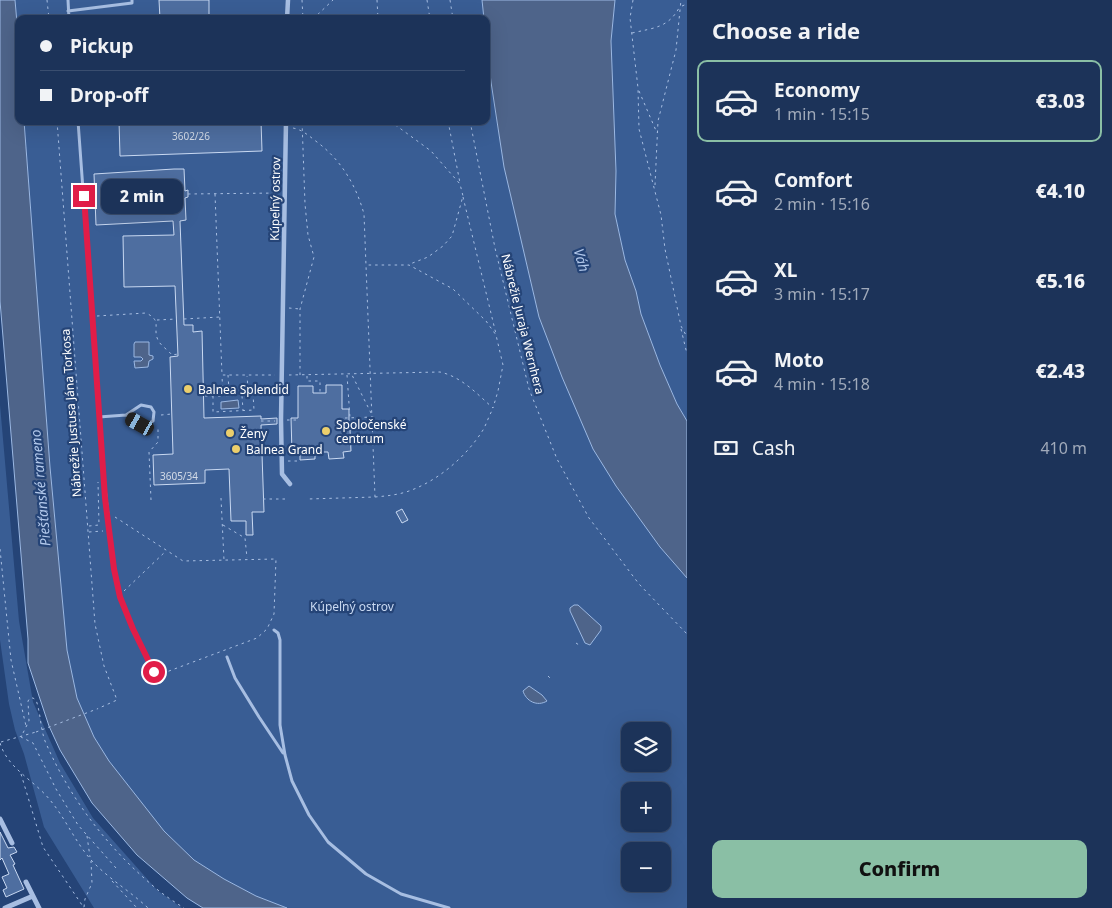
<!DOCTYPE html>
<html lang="en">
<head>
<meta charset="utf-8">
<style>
  body { margin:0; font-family:"Noto Sans",sans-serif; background:#293f62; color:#f1f3f6; height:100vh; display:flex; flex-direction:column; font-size:19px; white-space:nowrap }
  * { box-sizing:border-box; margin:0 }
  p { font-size:16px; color:#a0aaba }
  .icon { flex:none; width:28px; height:28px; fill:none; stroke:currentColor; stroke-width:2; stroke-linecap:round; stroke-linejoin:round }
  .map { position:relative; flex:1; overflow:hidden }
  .panel { display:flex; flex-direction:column; background:#1c3359; width:425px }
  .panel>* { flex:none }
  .top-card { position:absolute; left:15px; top:15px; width:475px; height:110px; border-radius:10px; box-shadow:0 5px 20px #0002,0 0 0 1px #3a4e6f; display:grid; align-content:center; height:110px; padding:0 25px; background:#1c3359 }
  .fabs { position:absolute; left:621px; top:722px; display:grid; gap:10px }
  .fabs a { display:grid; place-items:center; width:50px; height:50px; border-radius:10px; background:#1c3359; box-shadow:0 5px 20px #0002,0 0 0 1px #3a4e6f; font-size:25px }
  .end { position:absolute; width:22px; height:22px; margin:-11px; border:6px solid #e11d48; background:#fff; box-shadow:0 0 0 2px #fff }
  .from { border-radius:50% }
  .bubble { position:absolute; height:35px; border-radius:10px; background:#1c3359; box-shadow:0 5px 20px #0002,0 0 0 1px #3a4e6f; font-size:16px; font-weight:800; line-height:35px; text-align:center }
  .car { position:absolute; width:15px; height:30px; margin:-15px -8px; border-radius:6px; box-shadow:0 0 4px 1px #0007; background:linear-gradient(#222 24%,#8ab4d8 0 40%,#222 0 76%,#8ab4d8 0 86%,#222 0) }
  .top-card b { display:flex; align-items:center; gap:18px; height:48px; font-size:19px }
  .top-card b+b { border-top:1px solid #3a4e6f }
  .top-card i { width:12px; height:12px; background:#f1f3f6 }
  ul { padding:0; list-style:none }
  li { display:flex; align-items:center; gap:15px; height:82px; margin:0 10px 8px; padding:0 15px; border:2px solid transparent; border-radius:10px }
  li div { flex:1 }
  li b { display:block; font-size:19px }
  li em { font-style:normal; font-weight:800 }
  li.current { border-color:#8abfa5 }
  li>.icon { width:45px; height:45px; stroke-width:1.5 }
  h2 { padding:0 25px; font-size:22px; line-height:60px }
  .pay { display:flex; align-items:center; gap:12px; height:55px; padding:0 25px; font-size:19px }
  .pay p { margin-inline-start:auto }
  .primary-button { display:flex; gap:10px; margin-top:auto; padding:10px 25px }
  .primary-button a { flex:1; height:58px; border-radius:10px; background:#8abfa5; color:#111; font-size:20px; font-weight:800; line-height:58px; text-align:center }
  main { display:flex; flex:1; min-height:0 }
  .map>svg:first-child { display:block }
  .green { fill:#395d94; fill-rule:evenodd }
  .water { fill:#4e648a; stroke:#9bb8e3 }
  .building { fill:#4e6ea0; stroke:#c9d9f2 }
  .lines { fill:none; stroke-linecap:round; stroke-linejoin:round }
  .path { stroke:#a7bee2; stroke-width:1; stroke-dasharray:2.5 4; stroke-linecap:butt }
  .service { stroke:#a7bee2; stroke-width:3 }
  .pedestrian { stroke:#a7bee2; stroke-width:4.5 }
  .minor { stroke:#a7bee2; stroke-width:5 }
  .path-bridge { stroke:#a7bee2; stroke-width:1; stroke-dasharray:2.5 4; stroke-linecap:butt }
  .route { stroke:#e11d48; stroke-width:6 }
  .poi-dot { fill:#ebce6c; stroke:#254477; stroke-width:2 }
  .labels { text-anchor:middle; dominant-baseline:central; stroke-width:4.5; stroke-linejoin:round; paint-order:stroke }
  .number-label { font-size:10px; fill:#d3dbe7 }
  .street-label { font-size:12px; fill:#fff; stroke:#254477 }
  .poi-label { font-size:12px; fill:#fff; stroke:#254477; text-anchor:start }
  .park-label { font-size:12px; fill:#c9d9f2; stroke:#254477 }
  .water-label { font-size:14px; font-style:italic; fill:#b2c8eb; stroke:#254477 }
</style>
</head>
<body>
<main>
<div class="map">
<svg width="687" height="908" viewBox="0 0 687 908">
  <rect width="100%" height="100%" fill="#254477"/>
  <path class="green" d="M15,0H482L484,19H19V46Z
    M615,0H687V421L677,404L660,365L641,314L636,291L625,260L615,214L616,171L611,41Z
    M486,40L491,82L504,167L539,317L616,486L660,547L687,578V908H287L256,896L224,879L194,860L164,831L109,761L94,737L77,698L67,650L50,467L24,121H486ZM630,731H662V764H630ZM630,791H662V824H630ZM630,851H662V884H630Z
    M0,405L19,621L33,702L60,763L93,818L157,890L182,908H94L44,827L24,754L15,730L9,704L0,640Z"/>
  <path class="water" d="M0,0H15L19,46V121H24L50,467L67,650L77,698L94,737L109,761L164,831L194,860L224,879L256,896L287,908H203L187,898L137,855L92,803L60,750L49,726L28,663V639L0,301Z
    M482,0H615L611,41L616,171L615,214L625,260L636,291L641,314L660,365L677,404L687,421V578L660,547L616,486L593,449L562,377L539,317L504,167L491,82L486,40V19H484Z
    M135,342H149V355L153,356V359L149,361L148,367L135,368L134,361H141L143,359L141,357H134V344Z
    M238,400L239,408L221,409V402Z
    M574,605H578L601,626V630L590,645L585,643L570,611V608Z
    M529,686L542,695L547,701C537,707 526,701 523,691Z"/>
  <path class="building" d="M159,0H209V19H160Z
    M119,121H261L262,151L120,156Z
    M174,169H184L185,191L188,190V197L185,198L186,220L180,221L184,325H193V332L202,331L204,418L261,416V419L277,418V424L261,425L264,512H252L253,535H246V521H231L229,469L205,470V483L154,485L153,455L173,454L170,357L178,356L175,286L124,287L123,236L174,235L173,221L96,225L94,174Z
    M326,385H342V409H349V422L357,421L358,429L350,430L351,451L343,452L344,458L329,459L328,452H315V459L300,460V453H292L291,418H298V386H313V393H326Z
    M402,509L408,520L402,523L396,512Z
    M0,832L8,848L14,847L17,852L10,855L15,864L13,865L24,889L6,897L3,890L7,888L2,877L9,874L2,858L0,860Z"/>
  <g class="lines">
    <path class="path" d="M47,0L49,19
      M302,0L303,19
      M377,0L378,19
      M427,0L430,19
      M450,0L453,19
      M633,0L630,18L638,88L639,129L661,215L665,249L681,326L687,337
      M682,6L687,4
      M313,19L333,0
      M632,33C653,28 668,28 679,8
      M639,91L657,133
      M57,121L95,624L104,666L117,700L97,709
      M390,121L431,151L460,184L463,196L452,236L443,246L428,257L410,264
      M448,121L460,183
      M470,121L495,248L529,389L557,459L589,518L639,584L687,634
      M293,128C303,130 309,136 317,142C341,160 356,185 364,214L375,497L308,499
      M655,185L658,121L676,50L681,0
      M188,194L279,193
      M215,194L222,375H275
      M463,197L496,334
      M289,308L300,309
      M97,316L146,313C163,321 152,328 158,340C160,345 168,350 172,355L178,354
      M184,319L220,317
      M157,320L177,319
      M681,329L687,354
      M228,375L229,390L248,388L247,376
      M289,375L440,372C462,377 477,394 493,408L498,391L503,365L496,335L486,321L453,289L409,265H366
      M300,375V309L314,257L308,235L305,204L302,121
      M347,375L350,418
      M307,376V381H320V393
      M205,396H223L222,376
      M213,396V412L254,410L253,394L223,396
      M242,396L243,410
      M161,415L172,414
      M345,418L373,417L352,375
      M287,420H299
      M261,421H275
      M288,461H301
      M375,497C386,496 396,495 406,492C437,482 466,457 483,430C487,423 489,415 493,409
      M221,498L224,560
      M263,499H285
      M151,500L149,452L158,442V426
      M115,517L183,561L276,559L274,614L267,629L257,638L161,674
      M223,525L245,538L247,558
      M89,526L99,525L98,482
      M89,532L103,531
      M0,549L11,660L26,726
      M124,591L166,551
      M576,643L579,645
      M548,676L551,679
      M1,742L36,732
      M0,743C8,769 34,780 50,800C66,819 75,842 92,861C109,879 130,891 148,908
      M21,774L43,847L84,908
      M87,836L90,857
      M116,868L78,825L56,789L33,743L21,737L29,721L28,701L30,698H33L36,700C41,714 40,727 45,741C69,797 106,846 152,885C162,894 173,901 184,908
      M112,881L137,908
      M84,907L85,899L92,883L91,861"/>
    <path class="service" d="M68,0L69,19
      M68,11L132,3V0
      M78,121L104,479L114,569L120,597L133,629L160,682
      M141,405L151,407L154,412L153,421C143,428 135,420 126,415Z
      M99,417L126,415
      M274,630L278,633L280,640V725L285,755L292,781L309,815L328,842L366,874L401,894L449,908
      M227,657L235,678L259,717L283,753"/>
    <path class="pedestrian" d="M287,19L288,0
      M286,121L281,420L282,474L290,484"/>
    <path class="minor" d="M0,819L12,843
      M33,896L39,908
      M5,908L33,896L26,882"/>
    <path class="path-bridge" d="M36,732L97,709"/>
  </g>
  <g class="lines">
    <path class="route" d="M84,196L105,498L114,569L120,597L133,629L154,672"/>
  </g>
  <g class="poi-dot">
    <circle cx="188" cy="389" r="5"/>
    <circle cx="326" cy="431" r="5"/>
    <circle cx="230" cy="433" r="5"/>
    <circle cx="236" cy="449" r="5"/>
  </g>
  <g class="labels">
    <g class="number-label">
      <text x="191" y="136">3602/26</text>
      <text x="179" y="476">3605/34</text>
    </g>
    <g class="street-label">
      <text transform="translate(275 199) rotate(-89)">Kúpeľný ostrov</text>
      <text transform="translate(523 324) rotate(76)">Nábrežie Juraja Wernhera</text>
      <text transform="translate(71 413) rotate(-94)">Nábrežie Justusa Jána Torkosa</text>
    </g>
    <g class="poi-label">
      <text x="198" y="389">Balnea Splendid</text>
      <text x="336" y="424">Spoločenské<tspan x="336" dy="14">centrum</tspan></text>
      <text x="240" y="433">Ženy</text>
      <text x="246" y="449">Balnea Grand</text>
    </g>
    <g class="park-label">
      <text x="352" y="606">Kúpeľný ostrov</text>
    </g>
    <g class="water-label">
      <text transform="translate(582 260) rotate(74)">Váh</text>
      <text transform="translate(40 488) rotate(-95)">Piešťanské rameno</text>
    </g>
  </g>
</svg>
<div class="fabs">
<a><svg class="icon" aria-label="layers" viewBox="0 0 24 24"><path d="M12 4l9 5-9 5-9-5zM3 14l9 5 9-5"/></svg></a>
<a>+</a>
<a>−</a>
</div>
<i class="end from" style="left:154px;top:672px"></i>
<i class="end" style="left:84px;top:196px"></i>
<div class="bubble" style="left:101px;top:179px;width:82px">2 min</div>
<i class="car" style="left:140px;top:424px;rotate:299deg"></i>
<div class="top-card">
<b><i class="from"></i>Pickup</b>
<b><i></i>Drop-off</b>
</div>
</div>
<section class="panel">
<h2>Choose a ride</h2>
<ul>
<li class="current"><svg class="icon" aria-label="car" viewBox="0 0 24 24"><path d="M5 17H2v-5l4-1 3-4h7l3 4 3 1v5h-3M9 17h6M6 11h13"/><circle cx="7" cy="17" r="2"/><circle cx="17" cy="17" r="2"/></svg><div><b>Economy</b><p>1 min · 15:15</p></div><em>€3.03</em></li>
<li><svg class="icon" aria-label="car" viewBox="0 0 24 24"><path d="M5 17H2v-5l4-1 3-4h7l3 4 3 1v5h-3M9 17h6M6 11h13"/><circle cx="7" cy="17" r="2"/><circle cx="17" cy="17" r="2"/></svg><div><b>Comfort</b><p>2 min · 15:16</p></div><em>€4.10</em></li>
<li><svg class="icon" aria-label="car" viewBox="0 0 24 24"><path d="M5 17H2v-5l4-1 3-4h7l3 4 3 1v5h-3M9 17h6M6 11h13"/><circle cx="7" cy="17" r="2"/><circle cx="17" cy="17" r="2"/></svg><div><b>XL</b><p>3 min · 15:17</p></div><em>€5.16</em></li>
<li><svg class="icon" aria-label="car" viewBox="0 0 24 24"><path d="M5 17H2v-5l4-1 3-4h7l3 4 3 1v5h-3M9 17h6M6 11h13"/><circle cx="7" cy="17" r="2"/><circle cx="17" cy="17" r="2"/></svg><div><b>Moto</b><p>4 min · 15:18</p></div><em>€2.43</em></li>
</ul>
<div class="pay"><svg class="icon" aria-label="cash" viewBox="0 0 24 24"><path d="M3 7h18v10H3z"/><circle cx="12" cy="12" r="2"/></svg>Cash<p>410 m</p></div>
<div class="primary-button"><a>Confirm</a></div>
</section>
</main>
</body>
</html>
